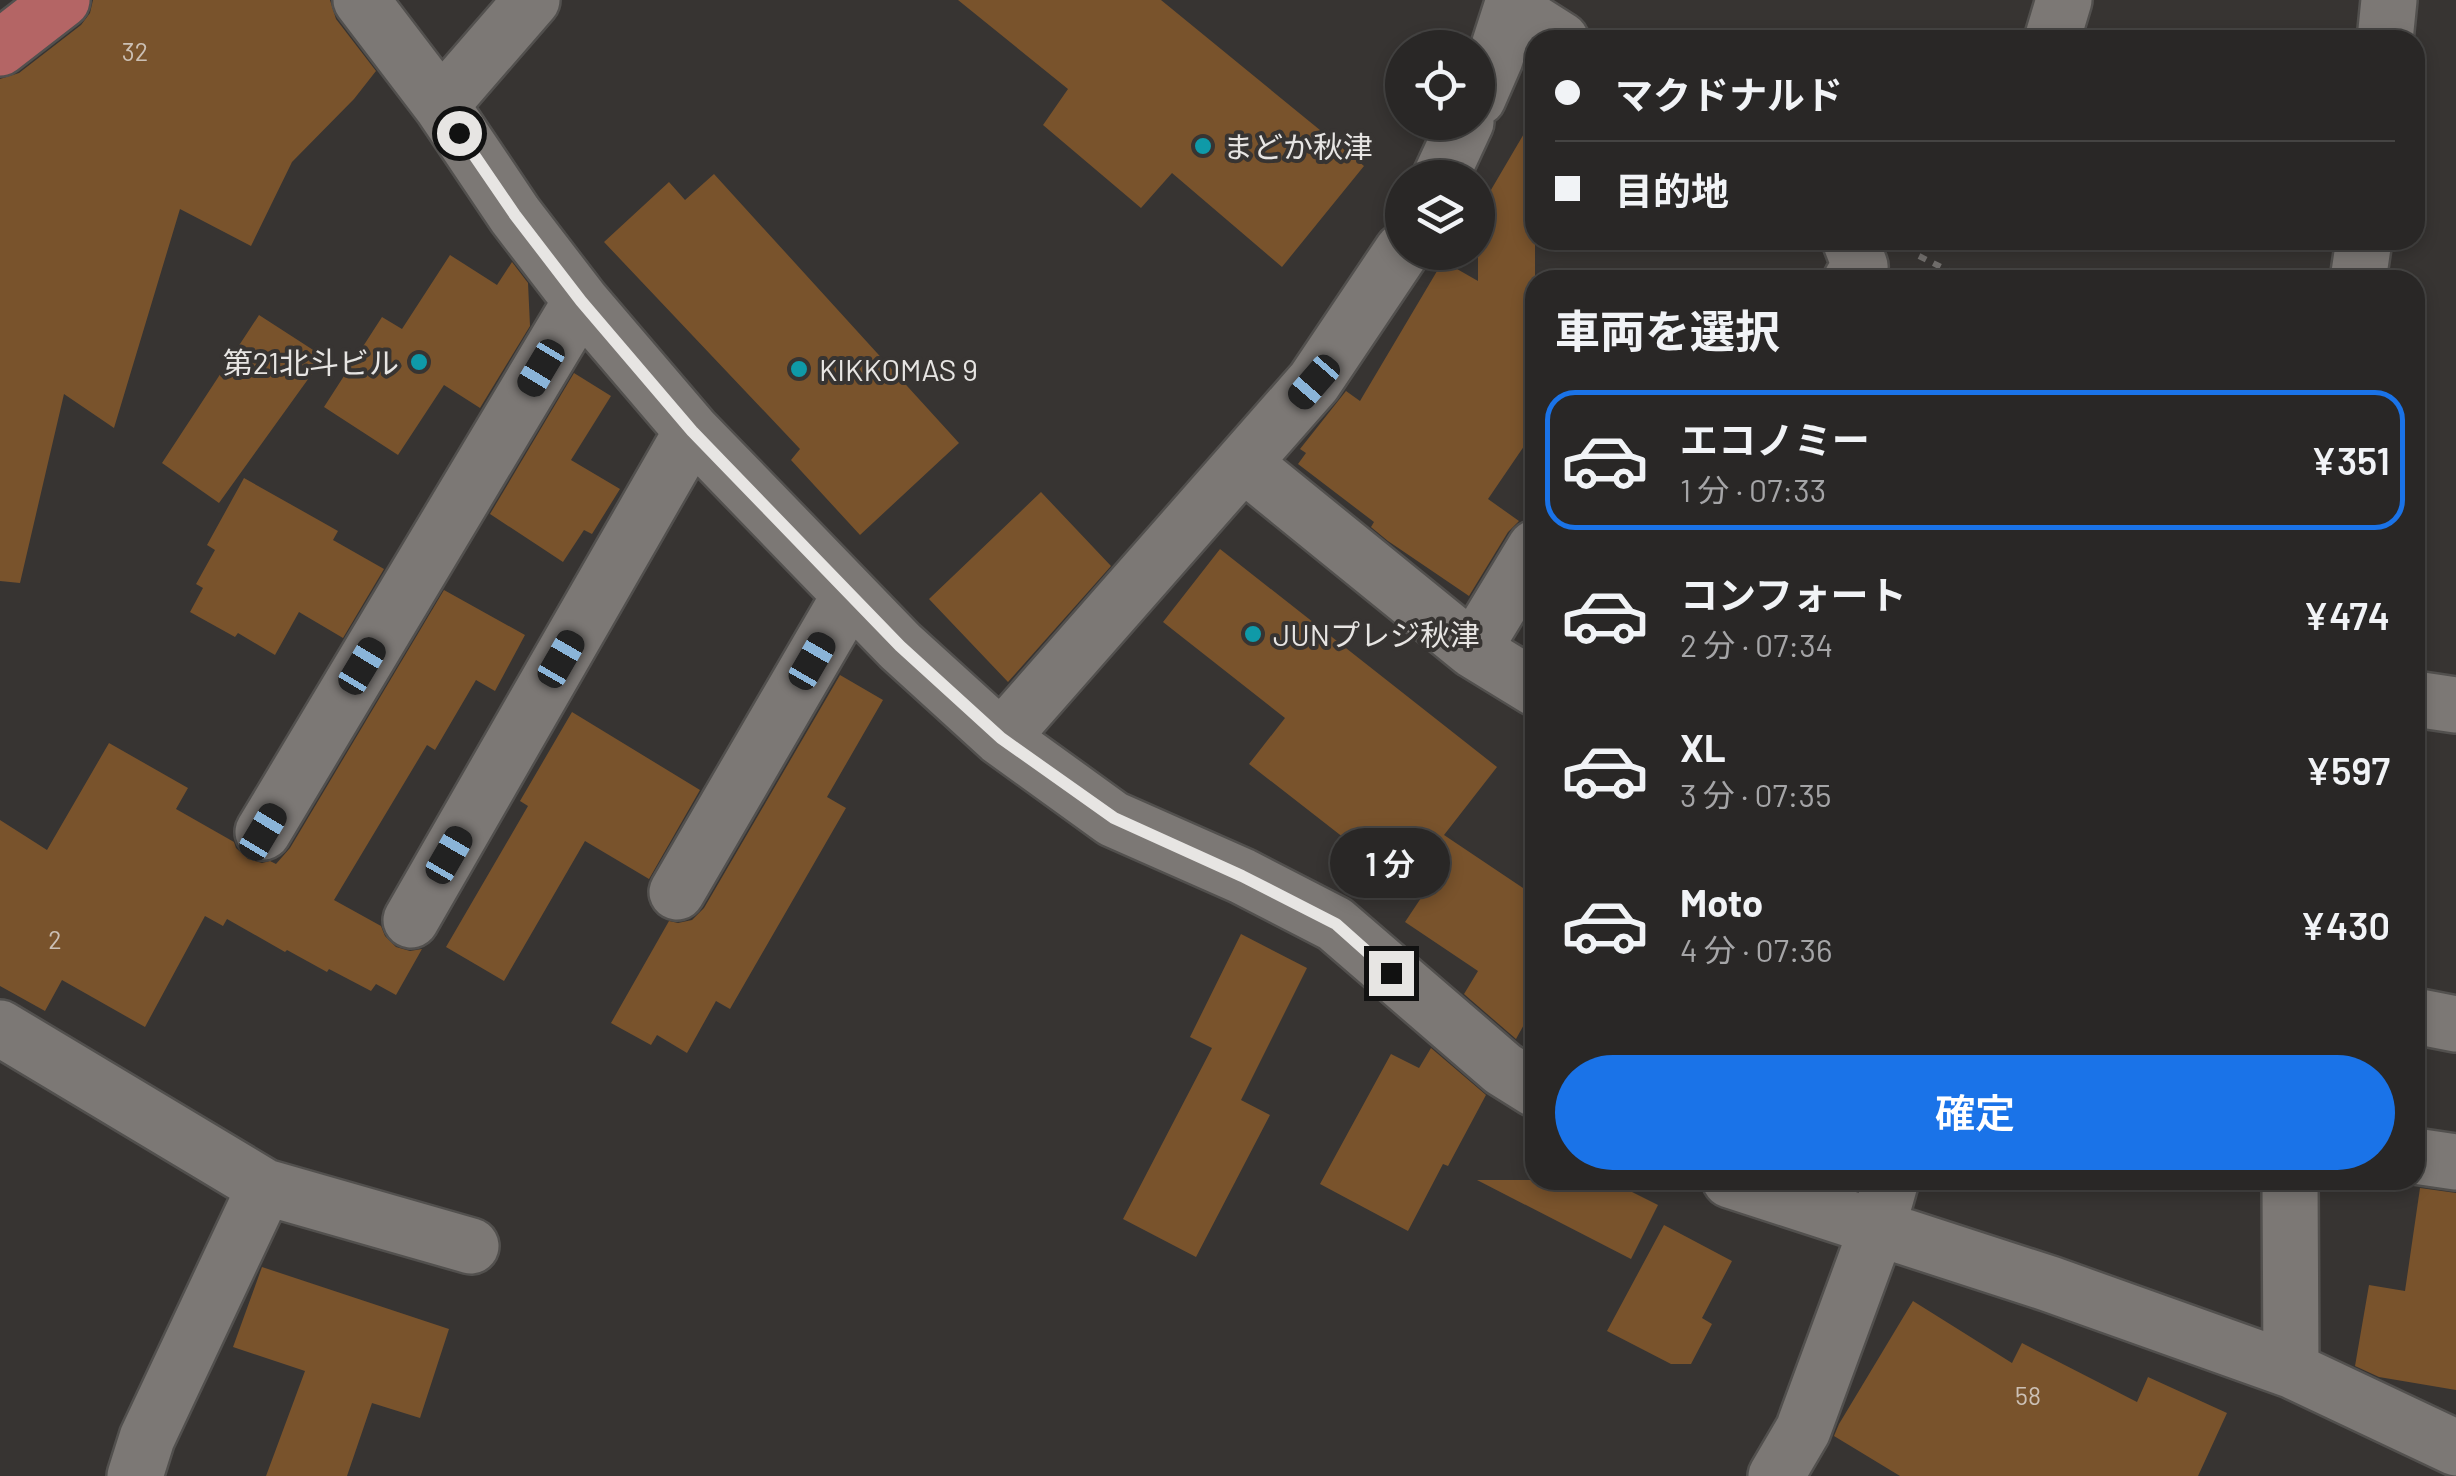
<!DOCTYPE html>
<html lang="ja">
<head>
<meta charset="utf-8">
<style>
  body { margin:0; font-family:Barlow,"Noto Sans JP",sans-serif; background:#353332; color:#f1f3f6; height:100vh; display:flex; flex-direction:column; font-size:38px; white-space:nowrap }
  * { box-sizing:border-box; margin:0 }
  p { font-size:32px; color:#a5a5a7 }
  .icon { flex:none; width:55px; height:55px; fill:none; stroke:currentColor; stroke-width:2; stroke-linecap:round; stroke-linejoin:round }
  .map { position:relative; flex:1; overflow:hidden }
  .panel { position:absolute; left:1525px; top:270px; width:900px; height:920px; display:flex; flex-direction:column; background:#292726; border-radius:30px; box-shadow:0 5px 15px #0003,0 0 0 2px #454443 }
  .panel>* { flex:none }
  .hud { position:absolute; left:1525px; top:30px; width:900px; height:220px; border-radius:30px; box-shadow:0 5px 15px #0003,0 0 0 2px #454443; display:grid; align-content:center; height:220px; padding:0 30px; background:#292726 }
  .buttons { position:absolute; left:1385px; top:30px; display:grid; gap:20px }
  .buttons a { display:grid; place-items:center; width:110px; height:110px; border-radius:50%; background:#292726; box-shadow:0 5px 15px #0003,0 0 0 2px #454443; font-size:50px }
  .end { position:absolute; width:45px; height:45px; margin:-22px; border:12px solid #e7e5e3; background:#111; box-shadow:0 0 0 5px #111 }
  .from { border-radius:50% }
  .bubble { position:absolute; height:70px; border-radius:35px; background:#292726; box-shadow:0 5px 15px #0003,0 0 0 2px #454443; font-size:32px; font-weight:600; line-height:70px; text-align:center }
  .car { position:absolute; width:30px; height:60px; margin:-30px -15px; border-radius:12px; box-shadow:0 0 8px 2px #0007; background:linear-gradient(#222 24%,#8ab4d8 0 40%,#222 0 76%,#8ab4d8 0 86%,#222 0) }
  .hud b { display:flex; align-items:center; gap:35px; height:95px; font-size:38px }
  .hud b+b { border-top:2px solid #454443 }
  .hud i { width:25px; height:25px; background:#f1f3f6 }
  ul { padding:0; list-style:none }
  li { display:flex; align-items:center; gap:30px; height:140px; margin:0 20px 15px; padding:0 10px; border:5px solid transparent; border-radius:30px }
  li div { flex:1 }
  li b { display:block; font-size:38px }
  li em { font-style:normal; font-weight:600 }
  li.active { border-color:#1a73e8 }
  li>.icon { width:90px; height:90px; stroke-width:1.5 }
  h2 { padding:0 30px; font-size:45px; line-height:120px }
  .cta { display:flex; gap:20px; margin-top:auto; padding:20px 30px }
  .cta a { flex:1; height:115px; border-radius:60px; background:#1a73e8; color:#fff; font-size:40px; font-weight:600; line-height:115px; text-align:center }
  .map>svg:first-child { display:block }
  .building { fill:#79532c }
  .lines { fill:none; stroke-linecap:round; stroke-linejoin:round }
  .minor-casing { stroke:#52504e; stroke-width:60 }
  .major-casing { stroke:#52504e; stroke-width:60 }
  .path { stroke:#73706e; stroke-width:6; stroke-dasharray:8 8; stroke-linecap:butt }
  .minor { stroke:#7c7875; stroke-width:55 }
  .major { stroke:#b46565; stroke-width:55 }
  .route { stroke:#e7e5e3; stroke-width:12 }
  .culture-dot { fill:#0f9aa8; stroke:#373432; stroke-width:4 }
  .labels { text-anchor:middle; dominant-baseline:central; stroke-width:8; stroke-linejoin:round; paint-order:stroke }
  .number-label { font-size:25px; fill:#ccc0b5 }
  .poi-label { font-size:30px; fill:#e7e5e3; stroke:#373432; text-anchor:start }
</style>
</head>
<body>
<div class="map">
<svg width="2456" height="1476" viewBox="0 0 2456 1476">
  <rect width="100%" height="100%" fill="#373432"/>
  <path class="building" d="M93,0H330L336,19L376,71L354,99L292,162L251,246L180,209L114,428L64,394L20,583L0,581V79L19,73L81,25L90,13Z
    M958,0H1161L1364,166L1282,267L1172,173L1141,208L1043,125L1068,89Z
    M1535,115V430L1488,499L1519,521L1508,532L1469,596L1388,541L1371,527L1374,522L1298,464L1306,453L1300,449L1346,391L1360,401L1443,261L1478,281V212Z
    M714,174L959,443L860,535L791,460L800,449L604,242L669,182L685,200Z
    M450,255L497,285L512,262L528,283L530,326L480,408L444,385L398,455L324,407L382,317L402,329Z
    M259,315L324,357L219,503L162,463Z
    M574,373L611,396L571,460L620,489L592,534L584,530L563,562L490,514Z
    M244,478L338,531L333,540L384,569L343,638L299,612L275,655L238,633L235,637L190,612L203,588L196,584L215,550L207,545Z
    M1041,492L1111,566L1008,682L929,599Z
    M1220,549L1497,767L1444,835L1535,896V1005L1516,1039L1464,994L1478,971L1405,922L1421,898L1249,764L1285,718L1163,622Z
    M444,590L525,635L495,691L476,680L435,750L427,745L334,900L381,926L385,936L396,947L410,951L422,949L396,995L376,984L371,991L329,969L327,972L287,950L285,952L227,919L223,926L205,916L145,1027L62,980L45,1011L0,986V820L47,850L109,743L188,788L176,809L234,842L236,848L248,859L262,863L270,861L276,864L290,848Z
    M840,675L883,700L827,797L846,808L730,1009L716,1001L687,1053L657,1035L651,1045L611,1023L669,921L678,923L692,920L704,908Z
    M572,712L700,790L649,879L585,841L504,981L446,947L528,806L520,801Z
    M1241,934L1307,968L1241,1100L1270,1115L1196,1257L1123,1219L1212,1048L1190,1037Z
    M1431,1048L1486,1095L1448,1166L1443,1164L1408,1231L1320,1184L1391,1054L1419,1068Z
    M1477,1180H1608L1658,1205L1631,1259Z
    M2420,1188L2456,1193V1390L2379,1377L2355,1366L2369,1285L2405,1291Z
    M1664,1225L1732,1261L1702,1318L1712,1324L1691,1364H1671L1607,1331Z
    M262,1267L449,1329L420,1418L372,1403L347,1476H266L305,1371L233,1347Z
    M1913,1301L2012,1363L2022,1343L2137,1402L2148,1377L2227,1413L2198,1476H1900L1834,1436L1839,1424Z"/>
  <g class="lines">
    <defs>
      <path id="minor" d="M361,0L441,105L515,215L581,301L692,431L900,646L1001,738L1113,819L1242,876L1335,924L1503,1069L1535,1089
        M1512,9L1561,40
        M2052,40L2064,0
        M2385,40L2389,0
        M1478,98L1495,59L1514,0
        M441,105L532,0
        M1440,178L1466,122
        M1850,240L1860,266L1851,280
        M2358,280L2364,240
        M1243,463L1473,650L1535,688
        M1473,650L1535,548
        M2415,699L2456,705
        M1001,738L1314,382L1402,251
        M263,832L581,301
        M677,892L850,595
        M411,920L692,431
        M2415,1016L2456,1024
        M0,1028L265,1187L147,1438L135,1476
        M2415,1156L2456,1162
        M1730,1180L2050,1284L2291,1370L2456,1448
        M2290,1180L2291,1370
        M265,1187L471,1246
        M1776,1476L1803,1430L1877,1229L1891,1180"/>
      <path id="major" d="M0,48L62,0"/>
    </defs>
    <use href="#minor" class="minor-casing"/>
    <use href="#major" class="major-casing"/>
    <path class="path" d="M1919,256L1967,280"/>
    <use href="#minor" class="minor"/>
    <use href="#major" class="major"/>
  </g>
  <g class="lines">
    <path class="route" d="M459,133L515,215L581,301L692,431L900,646L1001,738L1114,818L1242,876L1336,924L1391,973"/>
  </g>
  <g class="culture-dot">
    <circle cx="1203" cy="146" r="10"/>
    <circle cx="419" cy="362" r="10"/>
    <circle cx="799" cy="369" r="10"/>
    <circle cx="1253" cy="634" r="10"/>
  </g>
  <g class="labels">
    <g class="number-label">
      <text x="135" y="51">32</text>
      <text x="55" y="939">2</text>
      <text x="2028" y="1395">58</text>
    </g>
    <g class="poi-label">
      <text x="1223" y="146">まどか秋津</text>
      <text x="399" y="362" text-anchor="end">第21北斗ビル</text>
      <text x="819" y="369">KIKKOMAS 9</text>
      <text x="1273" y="634">JUNプレジ秋津</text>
    </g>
  </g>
</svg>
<div class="buttons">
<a><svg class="icon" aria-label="locate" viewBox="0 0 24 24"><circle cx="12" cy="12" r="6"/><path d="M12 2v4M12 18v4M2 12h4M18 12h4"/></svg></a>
<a><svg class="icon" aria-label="layers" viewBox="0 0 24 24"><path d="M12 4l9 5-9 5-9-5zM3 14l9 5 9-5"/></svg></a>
</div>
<i class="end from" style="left:459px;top:133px"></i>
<i class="end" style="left:1391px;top:973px"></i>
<div class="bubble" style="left:1330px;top:828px;width:120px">1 分</div>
<i class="car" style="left:541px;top:368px;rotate:211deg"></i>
<i class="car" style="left:1314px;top:382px;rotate:221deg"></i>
<i class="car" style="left:561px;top:659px;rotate:30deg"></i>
<i class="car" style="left:812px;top:661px;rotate:30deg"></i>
<i class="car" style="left:362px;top:666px;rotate:31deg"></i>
<i class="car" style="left:263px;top:832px;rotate:31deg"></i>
<i class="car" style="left:449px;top:855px;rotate:30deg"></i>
<div class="hud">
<b><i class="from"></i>マクドナルド</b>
<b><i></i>目的地</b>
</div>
<section class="panel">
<h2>車両を選択</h2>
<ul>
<li class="active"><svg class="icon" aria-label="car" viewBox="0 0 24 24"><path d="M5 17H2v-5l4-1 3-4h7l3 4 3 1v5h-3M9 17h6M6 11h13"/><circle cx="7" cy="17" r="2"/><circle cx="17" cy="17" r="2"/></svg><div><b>エコノミー</b><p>1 分 · 07:33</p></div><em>¥351</em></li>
<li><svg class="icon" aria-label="car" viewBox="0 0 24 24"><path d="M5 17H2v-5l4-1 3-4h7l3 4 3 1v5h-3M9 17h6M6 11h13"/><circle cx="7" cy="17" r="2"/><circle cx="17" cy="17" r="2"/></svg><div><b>コンフォート</b><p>2 分 · 07:34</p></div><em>¥474</em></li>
<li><svg class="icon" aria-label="car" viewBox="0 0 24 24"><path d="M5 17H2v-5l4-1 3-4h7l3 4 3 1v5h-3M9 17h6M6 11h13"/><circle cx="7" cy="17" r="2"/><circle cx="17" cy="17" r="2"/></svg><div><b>XL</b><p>3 分 · 07:35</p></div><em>¥597</em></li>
<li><svg class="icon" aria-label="car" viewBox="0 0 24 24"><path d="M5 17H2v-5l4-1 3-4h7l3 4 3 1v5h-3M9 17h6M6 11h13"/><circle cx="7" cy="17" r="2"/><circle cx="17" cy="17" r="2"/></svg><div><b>Moto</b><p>4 分 · 07:36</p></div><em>¥430</em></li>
</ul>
<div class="cta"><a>確定</a></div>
</section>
</div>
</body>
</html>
